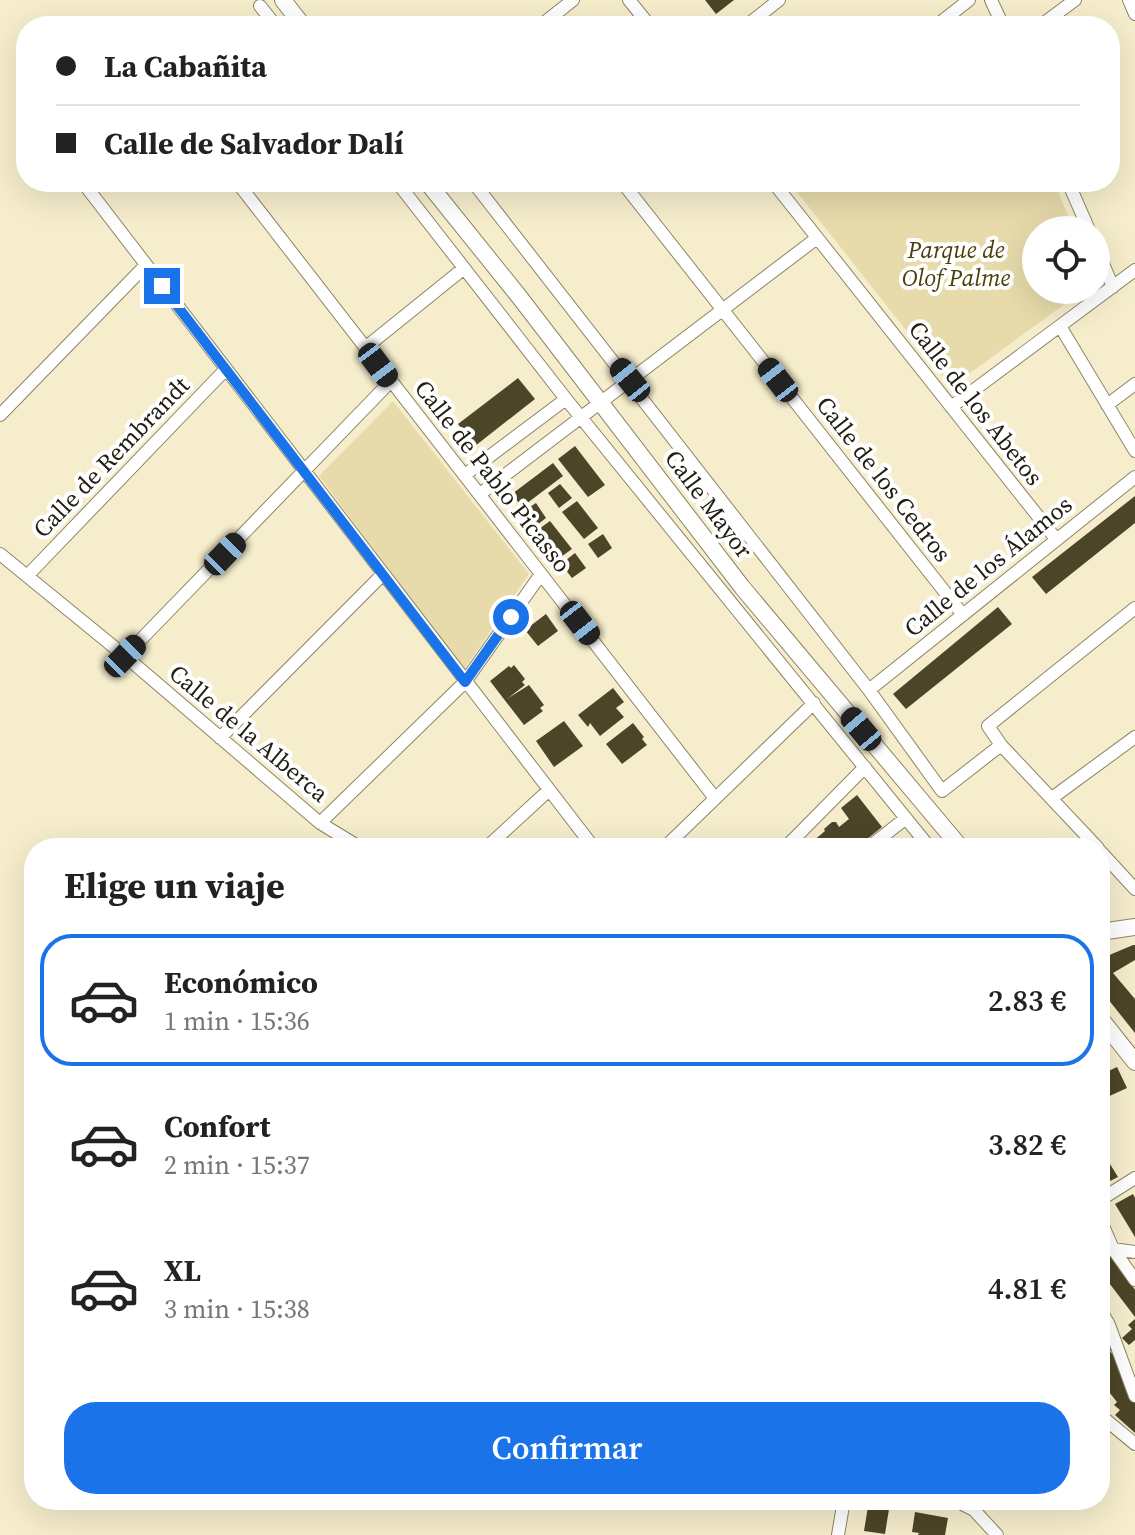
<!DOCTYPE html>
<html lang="es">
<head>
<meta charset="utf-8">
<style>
  body { margin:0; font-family:"Source Serif 4",serif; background:#f6f6f6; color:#222; height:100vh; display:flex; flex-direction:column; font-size:30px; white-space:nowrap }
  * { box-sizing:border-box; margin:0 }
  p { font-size:26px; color:#767676 }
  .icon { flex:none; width:44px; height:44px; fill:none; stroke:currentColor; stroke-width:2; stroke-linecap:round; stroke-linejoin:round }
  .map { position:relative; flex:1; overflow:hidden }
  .sheet { position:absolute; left:24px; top:838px; width:1086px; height:672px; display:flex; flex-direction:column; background:#fff; border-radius:32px; box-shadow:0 8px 32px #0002 }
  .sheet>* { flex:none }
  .guide { position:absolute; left:16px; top:16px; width:1104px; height:176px; border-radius:32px; box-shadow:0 8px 32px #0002; display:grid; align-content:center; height:176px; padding:0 40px; background:#fff }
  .fabs { position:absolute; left:1022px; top:216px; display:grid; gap:16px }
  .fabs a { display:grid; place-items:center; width:88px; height:88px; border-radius:50%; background:#fff; box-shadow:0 8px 32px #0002; font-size:40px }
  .end { position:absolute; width:36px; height:36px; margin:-18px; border:10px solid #1a73e8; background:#fff; box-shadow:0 0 0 4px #fff }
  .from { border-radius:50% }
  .car { position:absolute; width:24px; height:48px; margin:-24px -12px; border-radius:10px; box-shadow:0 0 6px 2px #0007; background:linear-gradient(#222 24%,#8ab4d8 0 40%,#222 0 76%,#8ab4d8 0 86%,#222 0) }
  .guide b { display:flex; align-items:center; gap:28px; height:76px; font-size:30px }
  .guide b+b { border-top:2px solid #e0e0e0 }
  .guide i { width:20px; height:20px; background:#222 }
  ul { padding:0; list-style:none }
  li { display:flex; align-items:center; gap:24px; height:132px; margin:0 16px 12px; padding:0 24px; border:4px solid transparent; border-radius:32px }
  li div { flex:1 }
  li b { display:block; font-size:30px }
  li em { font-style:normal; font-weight:600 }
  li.selected { border-color:#1a73e8 }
  li>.icon { width:72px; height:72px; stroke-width:1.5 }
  h2 { padding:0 40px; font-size:36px; line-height:96px }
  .primary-button { display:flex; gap:16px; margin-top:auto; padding:16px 40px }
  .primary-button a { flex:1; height:92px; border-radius:32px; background:#1a73e8; color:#fff; font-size:32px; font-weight:600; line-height:92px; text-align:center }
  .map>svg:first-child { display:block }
  .green { fill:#e7dbab }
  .building { fill:#4c4528 }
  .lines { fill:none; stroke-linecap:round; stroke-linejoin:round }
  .street-casing { stroke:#8c8566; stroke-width:14 }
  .secondary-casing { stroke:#8c8566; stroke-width:18 }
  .street { stroke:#fff; stroke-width:12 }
  .secondary { stroke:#fff; stroke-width:16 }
  .route { stroke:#1a73e8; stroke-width:10 }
  .labels { text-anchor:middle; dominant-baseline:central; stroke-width:8; stroke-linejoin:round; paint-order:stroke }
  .park-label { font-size:24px; font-style:italic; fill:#4b3f07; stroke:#fff }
  .street-label { font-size:24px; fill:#201d11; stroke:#fff }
</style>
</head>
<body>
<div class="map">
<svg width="1135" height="1535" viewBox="0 0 1135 1535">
  <rect width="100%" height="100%" fill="#f6edcc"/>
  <path class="green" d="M789,182H1054L1074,230H1036V290H1084L951,387Z
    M393,401L529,574L464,670L319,476Z"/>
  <path class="building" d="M705,0H734L716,14Z
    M518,378L535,399L475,446L458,424Z
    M575,446L605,485L588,497L558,459Z
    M553,463L563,476L522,507L512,494Z
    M560,484L572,498L559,508L548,493Z
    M1135,496V523L1046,594L1032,577Z
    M577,501L598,528L584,539L562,512Z
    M536,503L546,518L533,528L522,512Z
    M550,521L572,549L558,559L536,531Z
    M603,534L612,548L598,558L588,544Z
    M575,553L586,568L572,578L561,564Z
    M998,607L1012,624L906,709L893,694Z
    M546,614L558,631L538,646L525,630Z
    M514,665L525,679L522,682L525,685L507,699L529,685L544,705L540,708L543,711L524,725L490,681L509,666L511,668Z
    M613,688L624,702L616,708L624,717L600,736L590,723L588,727L578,715Z
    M564,721L583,746L554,767L536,741Z
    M633,723L644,737L642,739L647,745L622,764L606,744Z
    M857,795L882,827L856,848H851L847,844L842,848H817L812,842L825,831L824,829L832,822H836L839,827L849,819L841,808Z
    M1133,945H1135V960L1113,973L1135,999V1033L1100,989V959Z
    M1117,1067L1127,1088L1103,1099L1100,1092V1075Z
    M1102,1151L1118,1177L1100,1186V1152Z
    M1133,1194L1135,1198V1237L1115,1204Z
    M1100,1235L1135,1290V1317L1100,1271Z
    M1135,1319V1340L1129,1345L1122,1338L1132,1329L1128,1325Z
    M1100,1327L1114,1348L1110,1351L1124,1370L1135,1402V1433L1115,1415L1120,1410L1114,1405L1117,1402L1109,1392L1100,1399Z
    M869,1500L890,1503L885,1534L864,1531Z
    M915,1512L948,1518L945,1535H918L919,1533L912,1532Z"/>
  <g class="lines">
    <defs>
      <path id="street" d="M629,0L650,26
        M991,0L1003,26
        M1129,0L1135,14
        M260,6L276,26
        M540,26L573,0
        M746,26L779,0
        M936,26L969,0
        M1040,26L1075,0
        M237,182L714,797
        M397,182L566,399L930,848
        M473,182L869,690L942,791L1001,745L988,726L1135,608
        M622,182L963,615
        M773,182L1056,539
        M1068,182L1089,230
        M88,189L594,848
        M1096,248L1113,287
        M1060,326L1135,451
        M365,348L463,269
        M1107,405L1135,384
        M951,407L1135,270
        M0,415L146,265
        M466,474L566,399
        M480,494L817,238
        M0,554L125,656L320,823L361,848
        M28,575L226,369
        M125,656L390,382
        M869,690L1135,477
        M220,738L383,574
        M1001,745L1098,848
        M1052,798L1135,737
        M320,823L465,682L541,574
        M486,848L549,790
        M664,848L814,703
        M785,848L865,767
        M868,848L906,818
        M1100,851L1135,889
        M1100,1200L1135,1178
        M1100,1219L1113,1249L1135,1280
        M1113,1249L1135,1252
        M1100,1309L1109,1325L1135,1396
        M1100,1415L1135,1444
        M954,1500L974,1510L997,1535
        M838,1535L844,1500"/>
      <path id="secondary" d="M283,0L303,26
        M427,182L521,299L742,587L961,848
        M1100,932L1135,927
        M1100,1018L1135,1062"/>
    </defs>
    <use href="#street" class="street-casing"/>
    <use href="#secondary" class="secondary-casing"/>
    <use href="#street" class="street"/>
    <use href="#secondary" class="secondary"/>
  </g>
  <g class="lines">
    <path class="route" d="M162,286L465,682L511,617"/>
  </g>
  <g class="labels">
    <g class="park-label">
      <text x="956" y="249">Parque de<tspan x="956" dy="28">Olof Palme</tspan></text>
    </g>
    <g class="street-label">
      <text transform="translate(976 403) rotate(52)">Calle de los Abetos</text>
      <text transform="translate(111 457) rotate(-46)">Calle de Rembrandt</text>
      <text transform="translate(493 476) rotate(52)">Calle de Pablo Picasso</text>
      <text transform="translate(884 479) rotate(52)">Calle de los Cedros</text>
      <text transform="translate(709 504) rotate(53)">Calle Mayor</text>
      <text transform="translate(988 566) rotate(-39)">Calle de los Álamos</text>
      <text transform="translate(249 733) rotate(40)">Calle de la Alberca</text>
    </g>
  </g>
</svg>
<div class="fabs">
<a><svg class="icon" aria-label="locate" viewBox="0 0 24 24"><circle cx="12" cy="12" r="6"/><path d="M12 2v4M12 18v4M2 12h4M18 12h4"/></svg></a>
</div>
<i class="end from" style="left:511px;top:617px"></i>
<i class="end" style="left:162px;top:286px"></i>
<i class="car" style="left:378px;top:365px;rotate:143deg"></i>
<i class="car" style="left:630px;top:380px;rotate:321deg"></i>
<i class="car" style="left:778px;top:380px;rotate:322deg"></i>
<i class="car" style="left:225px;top:554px;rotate:44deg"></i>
<i class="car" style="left:580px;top:623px;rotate:142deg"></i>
<i class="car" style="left:125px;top:656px;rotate:44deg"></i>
<i class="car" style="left:861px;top:729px;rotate:320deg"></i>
<div class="guide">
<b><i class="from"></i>La Cabañita</b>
<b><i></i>Calle de Salvador Dalí</b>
</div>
<section class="sheet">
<h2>Elige un viaje</h2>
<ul>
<li class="selected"><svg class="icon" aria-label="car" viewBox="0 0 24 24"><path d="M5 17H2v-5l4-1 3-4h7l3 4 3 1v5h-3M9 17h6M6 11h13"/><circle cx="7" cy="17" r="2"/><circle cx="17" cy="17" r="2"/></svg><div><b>Económico</b><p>1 min · 15:36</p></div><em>2.83 €</em></li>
<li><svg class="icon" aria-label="car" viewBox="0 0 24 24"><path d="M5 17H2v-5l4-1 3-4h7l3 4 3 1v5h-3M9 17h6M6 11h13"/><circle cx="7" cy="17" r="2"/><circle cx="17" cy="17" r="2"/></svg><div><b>Confort</b><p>2 min · 15:37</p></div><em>3.82 €</em></li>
<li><svg class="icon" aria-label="car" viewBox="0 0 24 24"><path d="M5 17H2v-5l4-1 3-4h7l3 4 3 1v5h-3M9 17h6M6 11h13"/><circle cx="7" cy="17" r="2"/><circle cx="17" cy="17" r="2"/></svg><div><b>XL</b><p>3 min · 15:38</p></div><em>4.81 €</em></li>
</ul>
<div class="primary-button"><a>Confirmar</a></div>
</section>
</div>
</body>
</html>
